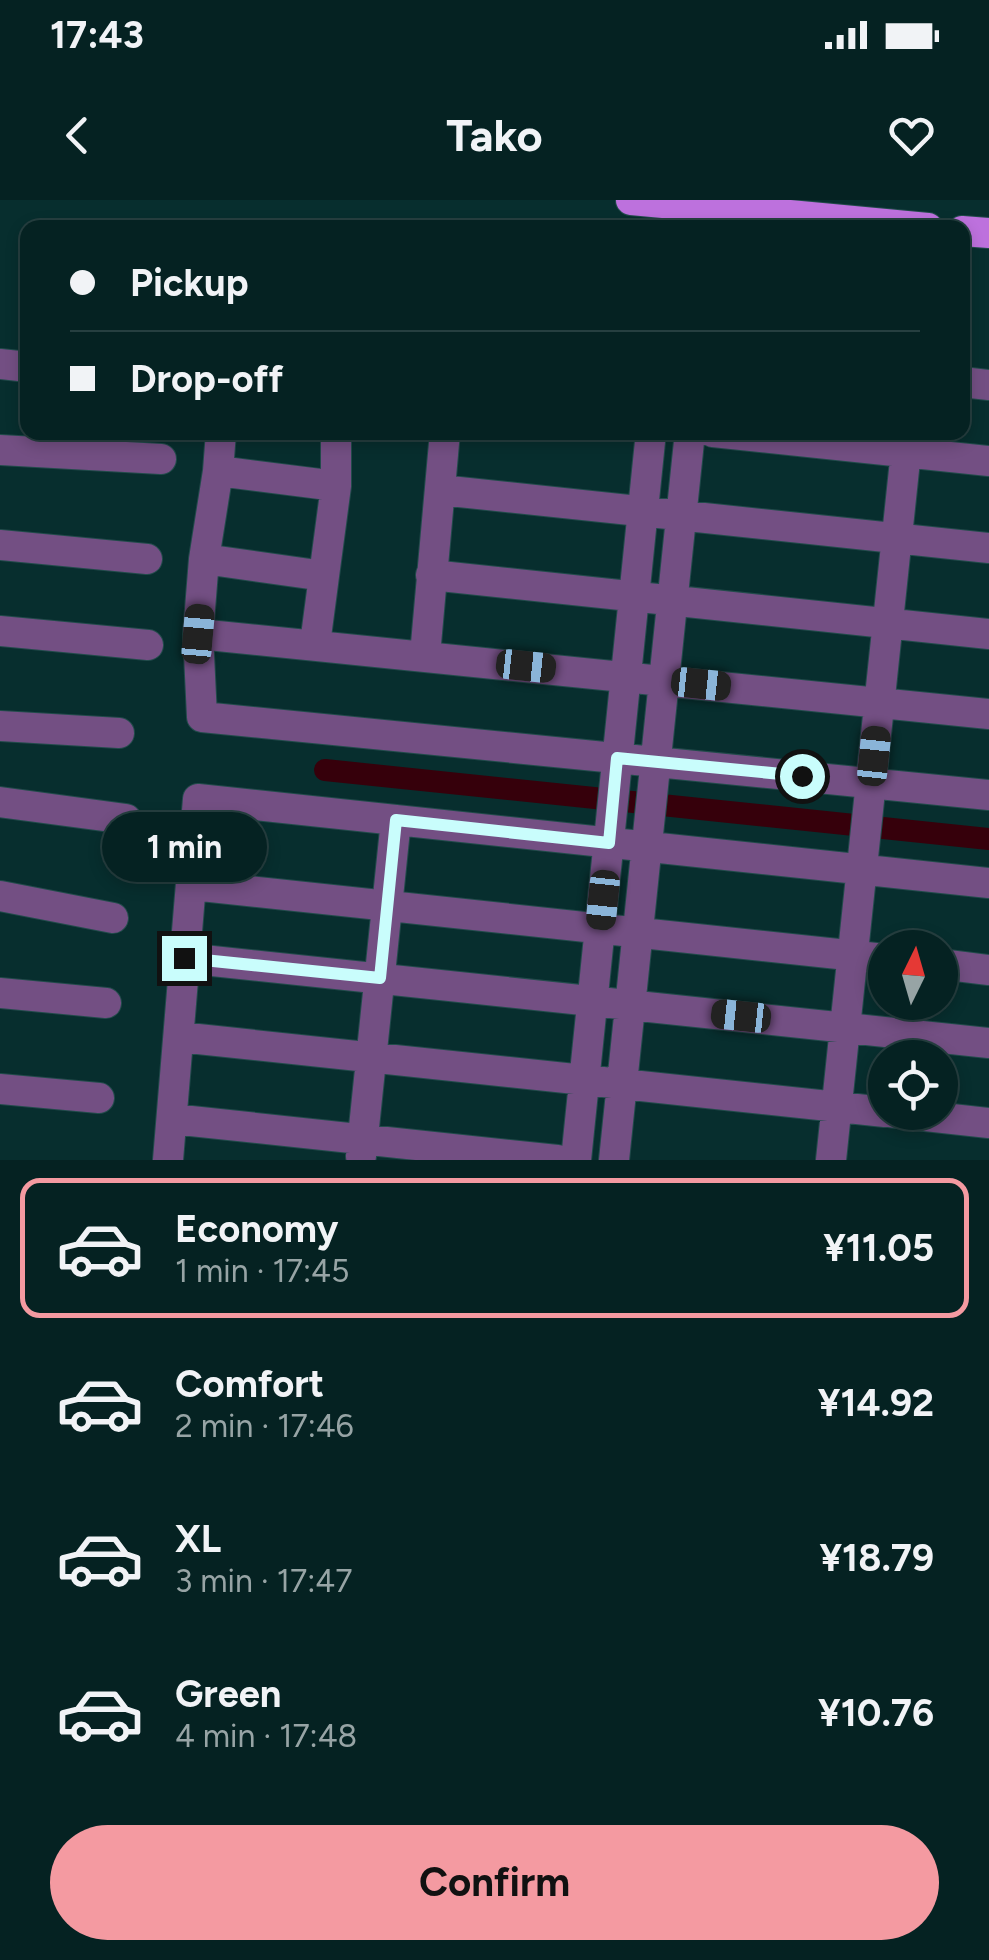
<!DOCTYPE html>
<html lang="en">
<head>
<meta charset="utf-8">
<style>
  body { margin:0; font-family:Figtree,sans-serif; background:#0e2a2a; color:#f1f3f6; height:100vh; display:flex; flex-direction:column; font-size:38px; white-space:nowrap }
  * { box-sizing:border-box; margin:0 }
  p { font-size:32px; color:#97a4a5 }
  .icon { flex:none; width:55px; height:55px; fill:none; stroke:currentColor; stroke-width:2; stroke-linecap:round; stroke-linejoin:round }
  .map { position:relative; height:960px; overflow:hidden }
  .sheet { display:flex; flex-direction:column; background:#052222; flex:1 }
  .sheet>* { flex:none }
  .top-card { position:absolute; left:20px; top:20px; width:950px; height:220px; border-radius:20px; box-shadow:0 5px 15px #0003,0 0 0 2px #263f40; display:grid; align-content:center; height:220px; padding:0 50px; background:#052222 }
  .needle { width:65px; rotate:5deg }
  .buttons { position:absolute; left:868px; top:730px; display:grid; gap:20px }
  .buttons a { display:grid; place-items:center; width:90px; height:90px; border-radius:50%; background:#052222; box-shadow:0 5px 15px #0003,0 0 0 2px #263f40; font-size:50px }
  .end { position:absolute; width:45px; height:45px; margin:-22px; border:12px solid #c9fdfc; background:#111; box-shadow:0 0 0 5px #111 }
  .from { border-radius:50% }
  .bubble { position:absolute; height:70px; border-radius:35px; background:#052222; box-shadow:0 5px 15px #0003,0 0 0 2px #263f40; font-size:32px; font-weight:700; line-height:70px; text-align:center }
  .car { position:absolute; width:30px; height:60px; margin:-30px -15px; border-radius:12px; box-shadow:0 0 8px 2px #0007; background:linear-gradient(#222 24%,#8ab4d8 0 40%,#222 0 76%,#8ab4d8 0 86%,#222 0) }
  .top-card b { display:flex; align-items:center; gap:35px; height:95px; font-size:38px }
  .top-card b+b { border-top:2px solid #263f40 }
  .top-card i { width:25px; height:25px; background:#f1f3f6 }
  ul { padding:18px 0 0; list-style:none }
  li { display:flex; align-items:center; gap:30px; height:140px; margin:0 20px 15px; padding:0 30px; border:5px solid transparent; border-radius:20px }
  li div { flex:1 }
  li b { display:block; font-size:38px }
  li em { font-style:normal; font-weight:700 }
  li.current { border-color:#f49aa1 }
  li>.icon { width:90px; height:90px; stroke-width:1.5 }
  .button { display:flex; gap:20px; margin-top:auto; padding:20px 50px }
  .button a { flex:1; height:115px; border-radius:60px; background:#f49aa1; color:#111; font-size:40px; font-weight:700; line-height:115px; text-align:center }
  .status { display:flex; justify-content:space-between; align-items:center; height:70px; padding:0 50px; background:#052222; direction:ltr }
  .status svg { height:28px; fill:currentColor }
  header { display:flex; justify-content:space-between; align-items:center; height:130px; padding:0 50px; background:#052222; font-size:45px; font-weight:700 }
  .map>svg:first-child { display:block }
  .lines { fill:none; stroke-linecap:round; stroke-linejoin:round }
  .canal { stroke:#36000b; stroke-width:22 }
  .minor-casing { stroke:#224b4b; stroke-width:32 }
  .major-casing { stroke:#224b4b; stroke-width:32 }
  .minor { stroke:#734f83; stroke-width:30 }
  .major { stroke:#bd71dd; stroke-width:30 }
  .route { stroke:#c9fdfc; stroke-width:12 }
</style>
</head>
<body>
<div class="status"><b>17:43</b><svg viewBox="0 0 49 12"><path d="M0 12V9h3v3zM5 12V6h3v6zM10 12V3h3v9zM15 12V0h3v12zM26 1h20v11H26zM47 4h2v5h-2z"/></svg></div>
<header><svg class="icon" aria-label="back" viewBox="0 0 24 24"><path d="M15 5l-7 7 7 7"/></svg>Tako<svg class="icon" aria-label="heart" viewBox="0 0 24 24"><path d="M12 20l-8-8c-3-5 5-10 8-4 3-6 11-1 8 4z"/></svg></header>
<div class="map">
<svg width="989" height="960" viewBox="0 0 989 960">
  <rect width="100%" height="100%" fill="#072e2e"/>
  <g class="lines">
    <path class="canal" d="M325,570L989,639"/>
    <defs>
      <path id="minor" d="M0,164L28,167
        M962,182L989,185
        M221,232L218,271L336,286
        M336,232V286L324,376L204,359L198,434L989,514
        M713,232L989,261
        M0,250L161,259
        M440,290L989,348
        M0,345L147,359
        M204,359L218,271
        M431,375L989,434
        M0,431L148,445
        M198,434L202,517L989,595
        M315,444L324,376
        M425,455L445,232
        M0,526L119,533
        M0,602L126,619
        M192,685L885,759
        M0,696L113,718
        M184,758L989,843
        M940,764L989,770
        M0,793L106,803
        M179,837L885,912
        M0,889L99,898
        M889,912L989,923
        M172,919L557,960
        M361,956L396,620
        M168,960L198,599L989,683
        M576,960L651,232
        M614,960L690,232
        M831,960L908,232"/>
      <path id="major" d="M631,0L928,28
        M962,31L989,33"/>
    </defs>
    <use href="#minor" class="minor-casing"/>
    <use href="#major" class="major-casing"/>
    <use href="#minor" class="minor"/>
    <use href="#major" class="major"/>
  </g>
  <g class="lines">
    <path class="route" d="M184,758L380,778L396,620L609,643L617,558L802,576"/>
  </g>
</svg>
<div class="buttons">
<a><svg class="needle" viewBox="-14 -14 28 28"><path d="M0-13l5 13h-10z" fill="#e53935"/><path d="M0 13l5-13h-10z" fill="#97a4a5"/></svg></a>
<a><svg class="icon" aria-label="locate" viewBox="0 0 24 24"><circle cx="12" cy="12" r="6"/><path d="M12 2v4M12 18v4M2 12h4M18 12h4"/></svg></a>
</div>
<i class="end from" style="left:802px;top:576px"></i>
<i class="end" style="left:184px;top:758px"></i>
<div class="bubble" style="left:102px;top:612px;width:165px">1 min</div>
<i class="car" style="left:198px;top:434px;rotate:5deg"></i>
<i class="car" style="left:526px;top:466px;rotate:96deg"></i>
<i class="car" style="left:701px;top:484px;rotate:96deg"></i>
<i class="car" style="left:874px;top:556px;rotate:6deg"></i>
<i class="car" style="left:603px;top:700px;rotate:186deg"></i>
<i class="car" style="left:741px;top:816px;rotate:276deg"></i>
<div class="top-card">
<b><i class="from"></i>Pickup</b>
<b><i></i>Drop-off</b>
</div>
</div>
<section class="sheet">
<ul>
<li class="current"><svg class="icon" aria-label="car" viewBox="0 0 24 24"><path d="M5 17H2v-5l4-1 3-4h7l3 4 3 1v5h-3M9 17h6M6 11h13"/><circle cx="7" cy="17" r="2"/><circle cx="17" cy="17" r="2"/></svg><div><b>Economy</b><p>1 min · 17:45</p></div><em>¥11.05</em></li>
<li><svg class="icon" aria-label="car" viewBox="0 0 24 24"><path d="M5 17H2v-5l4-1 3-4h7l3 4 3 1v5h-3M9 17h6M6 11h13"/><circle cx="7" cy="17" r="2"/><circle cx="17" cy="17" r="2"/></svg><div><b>Comfort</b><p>2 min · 17:46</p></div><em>¥14.92</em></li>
<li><svg class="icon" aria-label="car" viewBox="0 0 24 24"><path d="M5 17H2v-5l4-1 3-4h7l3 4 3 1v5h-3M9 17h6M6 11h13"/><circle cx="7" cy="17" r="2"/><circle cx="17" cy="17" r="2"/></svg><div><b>XL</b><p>3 min · 17:47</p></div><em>¥18.79</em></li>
<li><svg class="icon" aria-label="car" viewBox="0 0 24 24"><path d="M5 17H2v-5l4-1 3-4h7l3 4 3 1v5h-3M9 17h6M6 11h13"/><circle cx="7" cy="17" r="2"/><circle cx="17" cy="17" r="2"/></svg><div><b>Green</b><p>4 min · 17:48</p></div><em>¥10.76</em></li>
</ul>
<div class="button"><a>Confirm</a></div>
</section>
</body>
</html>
